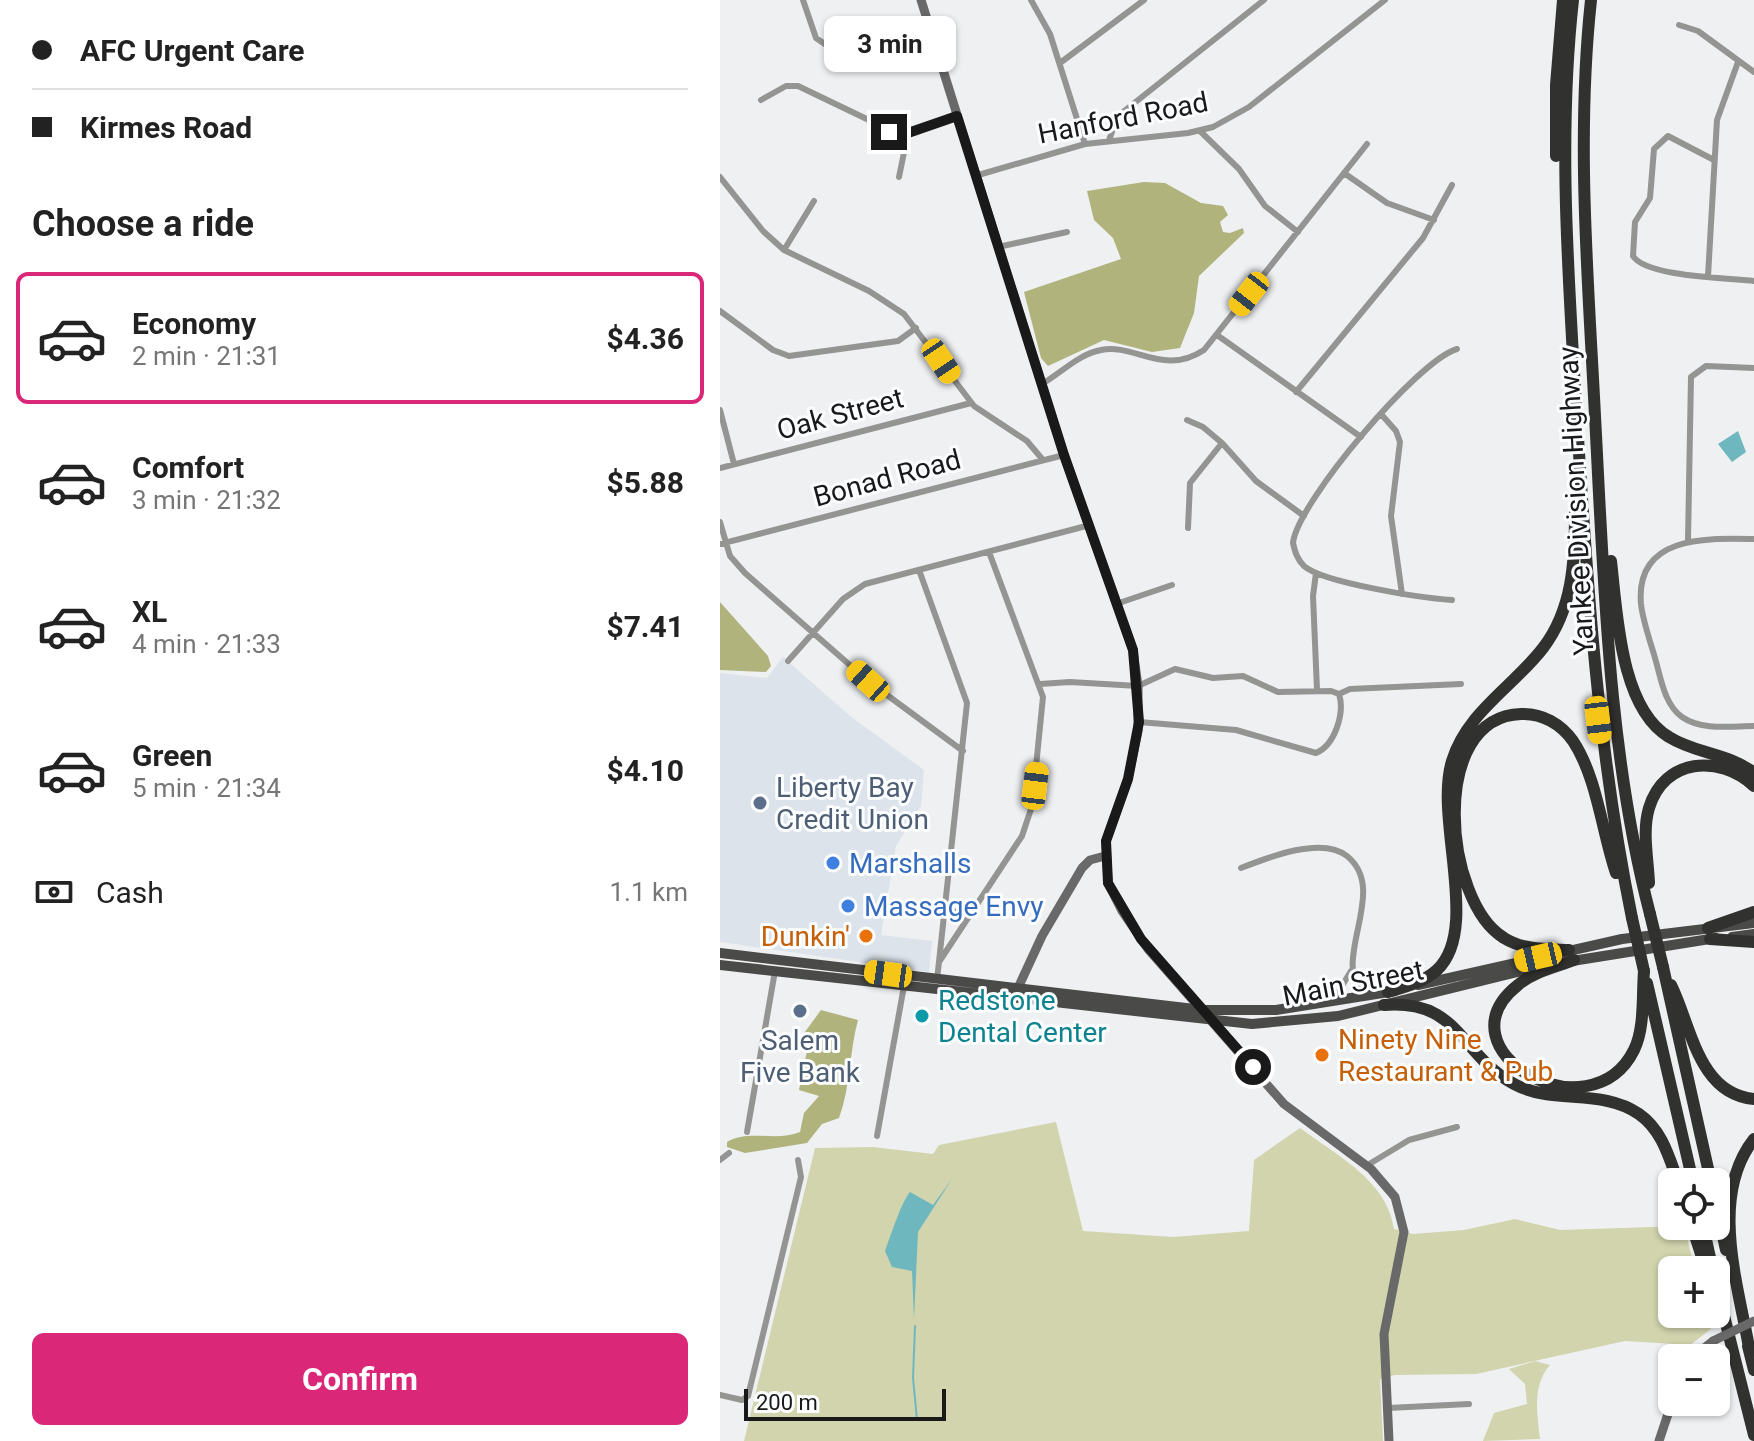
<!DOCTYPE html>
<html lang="en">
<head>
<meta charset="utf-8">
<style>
  body { margin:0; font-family:Roboto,sans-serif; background:#f2f2f2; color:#222; height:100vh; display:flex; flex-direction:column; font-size:30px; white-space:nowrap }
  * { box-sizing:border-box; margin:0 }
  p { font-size:26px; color:#767676 }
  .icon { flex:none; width:44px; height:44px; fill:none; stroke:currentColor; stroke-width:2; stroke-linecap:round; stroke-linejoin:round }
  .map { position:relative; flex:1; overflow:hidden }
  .side { display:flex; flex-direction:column; background:#fff; width:720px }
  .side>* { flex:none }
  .banner { display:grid; align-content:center; height:176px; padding:0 32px; background:#fff }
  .tools { position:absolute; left:938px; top:1168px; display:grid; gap:16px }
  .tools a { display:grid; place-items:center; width:72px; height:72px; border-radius:12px; background:#fff; box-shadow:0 2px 6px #0004; font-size:40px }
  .scale { position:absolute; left:24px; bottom:20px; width:202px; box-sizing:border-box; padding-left:8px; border:4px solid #19191a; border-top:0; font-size:22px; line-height:28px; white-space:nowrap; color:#19191a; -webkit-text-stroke:6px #fcfdff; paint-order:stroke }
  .end { position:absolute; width:36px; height:36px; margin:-18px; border:10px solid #19191a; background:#fff; box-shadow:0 0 0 4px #fff }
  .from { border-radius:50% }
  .bubble { position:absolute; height:56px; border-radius:12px; background:#fff; box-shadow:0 2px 6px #0004; font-size:26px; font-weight:700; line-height:56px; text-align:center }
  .car { position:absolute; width:24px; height:48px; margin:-24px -12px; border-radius:10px; box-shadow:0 0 6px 2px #0007; background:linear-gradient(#f5c518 24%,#345 0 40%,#f5c518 0 76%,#345 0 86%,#f5c518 0) }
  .banner b { display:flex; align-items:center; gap:28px; height:76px; font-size:30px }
  .banner b+b { border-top:2px solid #e0e0e0 }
  .banner i { width:20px; height:20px; background:#222 }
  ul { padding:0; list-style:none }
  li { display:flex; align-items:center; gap:24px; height:132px; margin:0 16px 12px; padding:0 16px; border:4px solid transparent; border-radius:12px }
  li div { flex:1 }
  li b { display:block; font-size:30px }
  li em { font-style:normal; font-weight:700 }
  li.current { border-color:#db2777 }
  li>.icon { width:72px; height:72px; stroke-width:1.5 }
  h2 { padding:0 32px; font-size:36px; line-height:96px }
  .pay { display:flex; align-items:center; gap:20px; height:88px; padding:0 32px; font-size:30px }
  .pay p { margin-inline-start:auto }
  .button { display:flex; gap:16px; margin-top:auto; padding:16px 32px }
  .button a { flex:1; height:92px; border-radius:12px; background:#db2777; color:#fff; font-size:32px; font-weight:700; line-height:92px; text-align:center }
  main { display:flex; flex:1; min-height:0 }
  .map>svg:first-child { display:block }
  .built { fill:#dce3ea }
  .green { fill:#d1d4ad }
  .forest { fill:#b0b37c }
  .water { fill:#6eb7be }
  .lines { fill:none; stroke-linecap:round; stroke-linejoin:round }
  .stream { stroke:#6eb7be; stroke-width:2 }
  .street { stroke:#949493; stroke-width:6 }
  .secondary { stroke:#686968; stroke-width:9 }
  .primary { stroke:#4a4b49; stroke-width:10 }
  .highway { stroke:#313230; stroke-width:12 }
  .secondary-bridge { stroke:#686968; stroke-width:9 }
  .highway-bridge { stroke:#313230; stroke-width:12 }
  .route { stroke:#19191a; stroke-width:10 }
  .service-dot { fill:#5c6f8a; stroke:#fcfdff; stroke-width:3 }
  .shop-dot { fill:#3f7fe0; stroke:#fcfdff; stroke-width:3 }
  .food-dot { fill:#e8710a; stroke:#fcfdff; stroke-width:3 }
  .culture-dot { fill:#0f9aa8; stroke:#fcfdff; stroke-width:3 }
  .labels { text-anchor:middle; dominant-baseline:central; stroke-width:6; stroke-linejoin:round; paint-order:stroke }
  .street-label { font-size:28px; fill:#19191a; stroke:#fcfdff }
  .service-label { font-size:28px; fill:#4e5e75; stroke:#fcfdff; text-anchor:start }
  .shop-label { font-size:28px; fill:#366cbe; stroke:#fcfdff; text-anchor:start }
  .food-label { font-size:28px; fill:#c56008; stroke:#fcfdff; text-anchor:end }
  .culture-label { font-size:28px; fill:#0d838f; stroke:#fcfdff; text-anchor:start }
</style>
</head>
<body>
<main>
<section class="side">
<div class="banner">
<b><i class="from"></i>AFC Urgent Care</b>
<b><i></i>Kirmes Road</b>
</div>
<h2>Choose a ride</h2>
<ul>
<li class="current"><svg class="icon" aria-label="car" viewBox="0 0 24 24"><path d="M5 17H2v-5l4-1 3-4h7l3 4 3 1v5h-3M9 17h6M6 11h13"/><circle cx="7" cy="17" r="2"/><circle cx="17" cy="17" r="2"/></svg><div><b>Economy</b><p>2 min · 21:31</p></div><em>$4.36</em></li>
<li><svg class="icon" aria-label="car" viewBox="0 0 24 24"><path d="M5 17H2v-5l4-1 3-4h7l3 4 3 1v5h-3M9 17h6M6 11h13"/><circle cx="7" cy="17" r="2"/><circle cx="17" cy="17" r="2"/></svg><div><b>Comfort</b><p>3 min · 21:32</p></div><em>$5.88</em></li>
<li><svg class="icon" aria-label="car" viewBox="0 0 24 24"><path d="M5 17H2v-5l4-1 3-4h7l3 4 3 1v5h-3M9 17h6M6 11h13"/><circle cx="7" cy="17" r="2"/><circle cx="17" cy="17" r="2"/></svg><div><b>XL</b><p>4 min · 21:33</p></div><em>$7.41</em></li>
<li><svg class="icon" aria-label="car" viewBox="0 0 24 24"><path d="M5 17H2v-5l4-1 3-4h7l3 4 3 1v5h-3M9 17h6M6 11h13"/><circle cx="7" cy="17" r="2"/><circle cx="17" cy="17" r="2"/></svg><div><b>Green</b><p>5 min · 21:34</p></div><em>$4.10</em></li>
</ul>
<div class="pay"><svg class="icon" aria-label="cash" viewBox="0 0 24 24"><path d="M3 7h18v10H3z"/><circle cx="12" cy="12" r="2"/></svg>Cash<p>1.1 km</p></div>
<div class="button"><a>Confirm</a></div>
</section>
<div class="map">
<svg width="1034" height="1441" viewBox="0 0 1034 1441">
  <rect width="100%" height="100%" fill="#eff0f2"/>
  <path class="built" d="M63,657L130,716L204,770L201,806L176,846L161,935L212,941L209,972L0,942V673L47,678Z"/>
  <path class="green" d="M336,1122L363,1231L453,1237L529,1231L534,1160L580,1128C616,1155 667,1180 674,1229L693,1234L744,1230L795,1219L840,1230L964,1226L975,1270H952V1314H987L991,1329L970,1345L905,1341L756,1374L675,1375L660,1379L663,1441H24L95,1148L153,1147L213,1154L219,1145Z
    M815,1361L830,1365C812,1385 817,1414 820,1439L763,1441L774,1413L807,1404L805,1384L789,1369Z"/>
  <path class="forest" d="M424,182L445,183L481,203L503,206L508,215L500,222L503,232L510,233L523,228L524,233L479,276L474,313L460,348L432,352L384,340L328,366L321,358L304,292L401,259L393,238L374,220L367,191Z
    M0,602L48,656L51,666L46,672L0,670Z
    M101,1010L138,1020C129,1053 131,1085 119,1118L102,1124L87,1143L25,1153L7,1147V1142C28,1129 57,1142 80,1132L84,1113L99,1096L79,1090L87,1051L82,1036Z"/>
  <path class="water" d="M1018,431L1026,452L1012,462L998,444Z
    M232,1179L198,1232L194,1319L192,1271L172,1267L165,1251C171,1235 181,1203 190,1192L213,1205Z"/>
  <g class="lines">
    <path class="stream" d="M195,1326L193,1378L197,1420"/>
    <path class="street" d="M83,0L96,38L112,49L207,22
      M311,0L330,34L365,144
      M959,25L978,31L1034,72
      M340,63L424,0
      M41,100L66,86H78L178,134L237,116
      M480,131L519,169L545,206L578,232
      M389,140L398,116L544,0
      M994,160L948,136L934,149L930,198L915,222L913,256C926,277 1009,278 1034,281
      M624,173L667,203L714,220
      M255,176L365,144L468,133L493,127L529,107L665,0
      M0,177L43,231L64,250L149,291L184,314L254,406L307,441L323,460
      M179,177L188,133
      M278,247L347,232
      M64,250L94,201
      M988,276L997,120L1018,62
      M0,311L53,350L69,356L178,341L196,328
      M497,335L641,437
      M322,384C341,373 359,354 381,350C415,343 443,377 484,350L647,144
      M576,392L703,238L732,185
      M0,410L14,464
      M661,414L676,431L680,442L671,516L682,594
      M467,420L483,427L502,443
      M0,468L251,403
      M0,522L10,556L25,573L148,681L243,751
      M468,528L470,483L502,443L536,481L584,516
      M1034,539C987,538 915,535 921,604C923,622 930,640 935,658C941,678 944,704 962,717C982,731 1012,726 1034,726
      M968,540L971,377L986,366L1034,368
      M0,544L344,455
      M199,570L247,703L217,980
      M596,573L593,596L597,690
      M732,600C703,598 603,583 584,566C577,559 575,552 573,543C577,503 698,360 737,349
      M399,603L452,585
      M68,661L123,599L145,584L370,525
      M320,684L350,682L418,686L455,669L493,678L523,676L558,692L611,691L619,694
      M619,694L630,689L741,684
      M419,722L516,730L596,753C615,745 625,713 619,694
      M521,868C549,857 602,836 627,856C670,891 610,958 643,996
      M226,906L235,912L251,914
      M219,962L302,836L312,806L323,697L269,552
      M614,999L631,971
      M27,1132L55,971
      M157,1136L184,986
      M0,1160L9,1153
      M646,1166L689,1140L737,1127
      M0,1395L22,1400L28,1396L81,1177L78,1160
      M668,1408L749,1404"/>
    <path class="secondary" d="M201,0L344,455L413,650L418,686V731L408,779L386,841L388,883L402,911L428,949L564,1104L651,1169L675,1197L684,1232L664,1334L669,1441
      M297,990L322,936L362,868L370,860L385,856
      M972,1358L993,1341
      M939,1441L952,1402"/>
    <path class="primary" d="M1012,937L1034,934
      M0,953L483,1010H556L675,991
      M846,962L996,938
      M0,965L532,1024L618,1016L826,965
      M698,985L902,939L1034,923"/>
    <path class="highway" d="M853,0C838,135 848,270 856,406C867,580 877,747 912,918
      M871,0C856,139 868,277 875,416C884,583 888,752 930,914
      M836,156V85L843,0
      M891,561C897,612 900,708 949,737C976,754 1008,753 1034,773
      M929,883C928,859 922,831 929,808C944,758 999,754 1034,786
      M988,928L1034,912
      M990,939L1034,942
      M849,950C826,949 803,950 784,938C724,902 707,717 801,714C822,713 841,724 853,741C877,777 882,832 896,873
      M854,960C836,967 813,972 798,985C716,1050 870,1138 914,1050C925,1028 922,995 924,971
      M943,967L991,1182
      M927,983L973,1182
      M951,985C971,1025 978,1094 1034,1099
      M668,992C685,987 704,982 717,970C761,929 714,819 732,761C747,712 793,687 823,648C853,609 855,560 855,513
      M664,1005C740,999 739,1054 794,1084C833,1105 881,1088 919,1114C942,1130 949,1157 958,1182
      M996,1205L1006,1250
      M972,1226L986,1270
      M983,1226L991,1262
      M996,1284L1034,1435
      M1028,1346L1034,1370
      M1030,1353C1019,1287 988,1197 1034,1139"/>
    <path class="secondary-bridge" d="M993,1341L1034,1321"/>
    <path class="highway-bridge" d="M930,914L943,967
      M912,918L924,971"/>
  </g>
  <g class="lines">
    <path class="route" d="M169,132L188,133L237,116L344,455L413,650L419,722L408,779L386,841L388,883L421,939L533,1067"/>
  </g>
  <g class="service-dot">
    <circle cx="40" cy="803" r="8"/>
    <circle cx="80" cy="1011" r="8"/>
  </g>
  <g class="shop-dot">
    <circle cx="113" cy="863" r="8"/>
    <circle cx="128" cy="906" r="8"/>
  </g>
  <g class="food-dot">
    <circle cx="146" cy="936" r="8"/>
    <circle cx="602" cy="1055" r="8"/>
  </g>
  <circle class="culture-dot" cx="202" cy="1016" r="8"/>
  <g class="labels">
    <g class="street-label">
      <text transform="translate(403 118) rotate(-11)">Hanford Road</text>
      <text transform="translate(120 414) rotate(-15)">Oak Street</text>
      <text transform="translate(167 478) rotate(-15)">Bonad Road</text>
      <text transform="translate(856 501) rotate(-93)">Yankee Division Highway</text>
      <text transform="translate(633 983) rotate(-11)">Main Street</text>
    </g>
    <g class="service-label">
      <text x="56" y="787">Liberty Bay<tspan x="56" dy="32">Credit Union</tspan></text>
      <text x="80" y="1040" text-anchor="middle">Salem<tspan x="80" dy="32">Five Bank</tspan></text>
    </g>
    <g class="shop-label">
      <text x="129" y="863">Marshalls</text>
      <text x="144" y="906">Massage Envy</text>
    </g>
    <g class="food-label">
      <text x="130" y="936">Dunkin'</text>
      <text x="618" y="1039" text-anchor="start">Ninety Nine<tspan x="618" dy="32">Restaurant &amp; Pub</tspan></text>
    </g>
    <g class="culture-label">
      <text x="218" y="1000">Redstone<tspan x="218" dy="32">Dental Center</tspan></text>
    </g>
  </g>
</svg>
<div class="tools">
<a><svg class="icon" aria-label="locate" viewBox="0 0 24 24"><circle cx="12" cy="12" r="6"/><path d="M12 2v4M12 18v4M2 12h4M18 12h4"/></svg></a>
<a>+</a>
<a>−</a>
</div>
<div class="scale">200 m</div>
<i class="end from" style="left:533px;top:1067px"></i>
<i class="end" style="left:169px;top:132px"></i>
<div class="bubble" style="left:104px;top:16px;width:132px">3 min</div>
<i class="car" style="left:529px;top:294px;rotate:218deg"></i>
<i class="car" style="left:221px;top:361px;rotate:146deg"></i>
<i class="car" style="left:148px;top:681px;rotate:312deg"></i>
<i class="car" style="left:878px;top:720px;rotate:173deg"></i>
<i class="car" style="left:315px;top:786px;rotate:7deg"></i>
<i class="car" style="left:818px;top:957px;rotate:257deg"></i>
<i class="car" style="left:168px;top:974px;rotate:278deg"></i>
</div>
</main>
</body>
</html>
